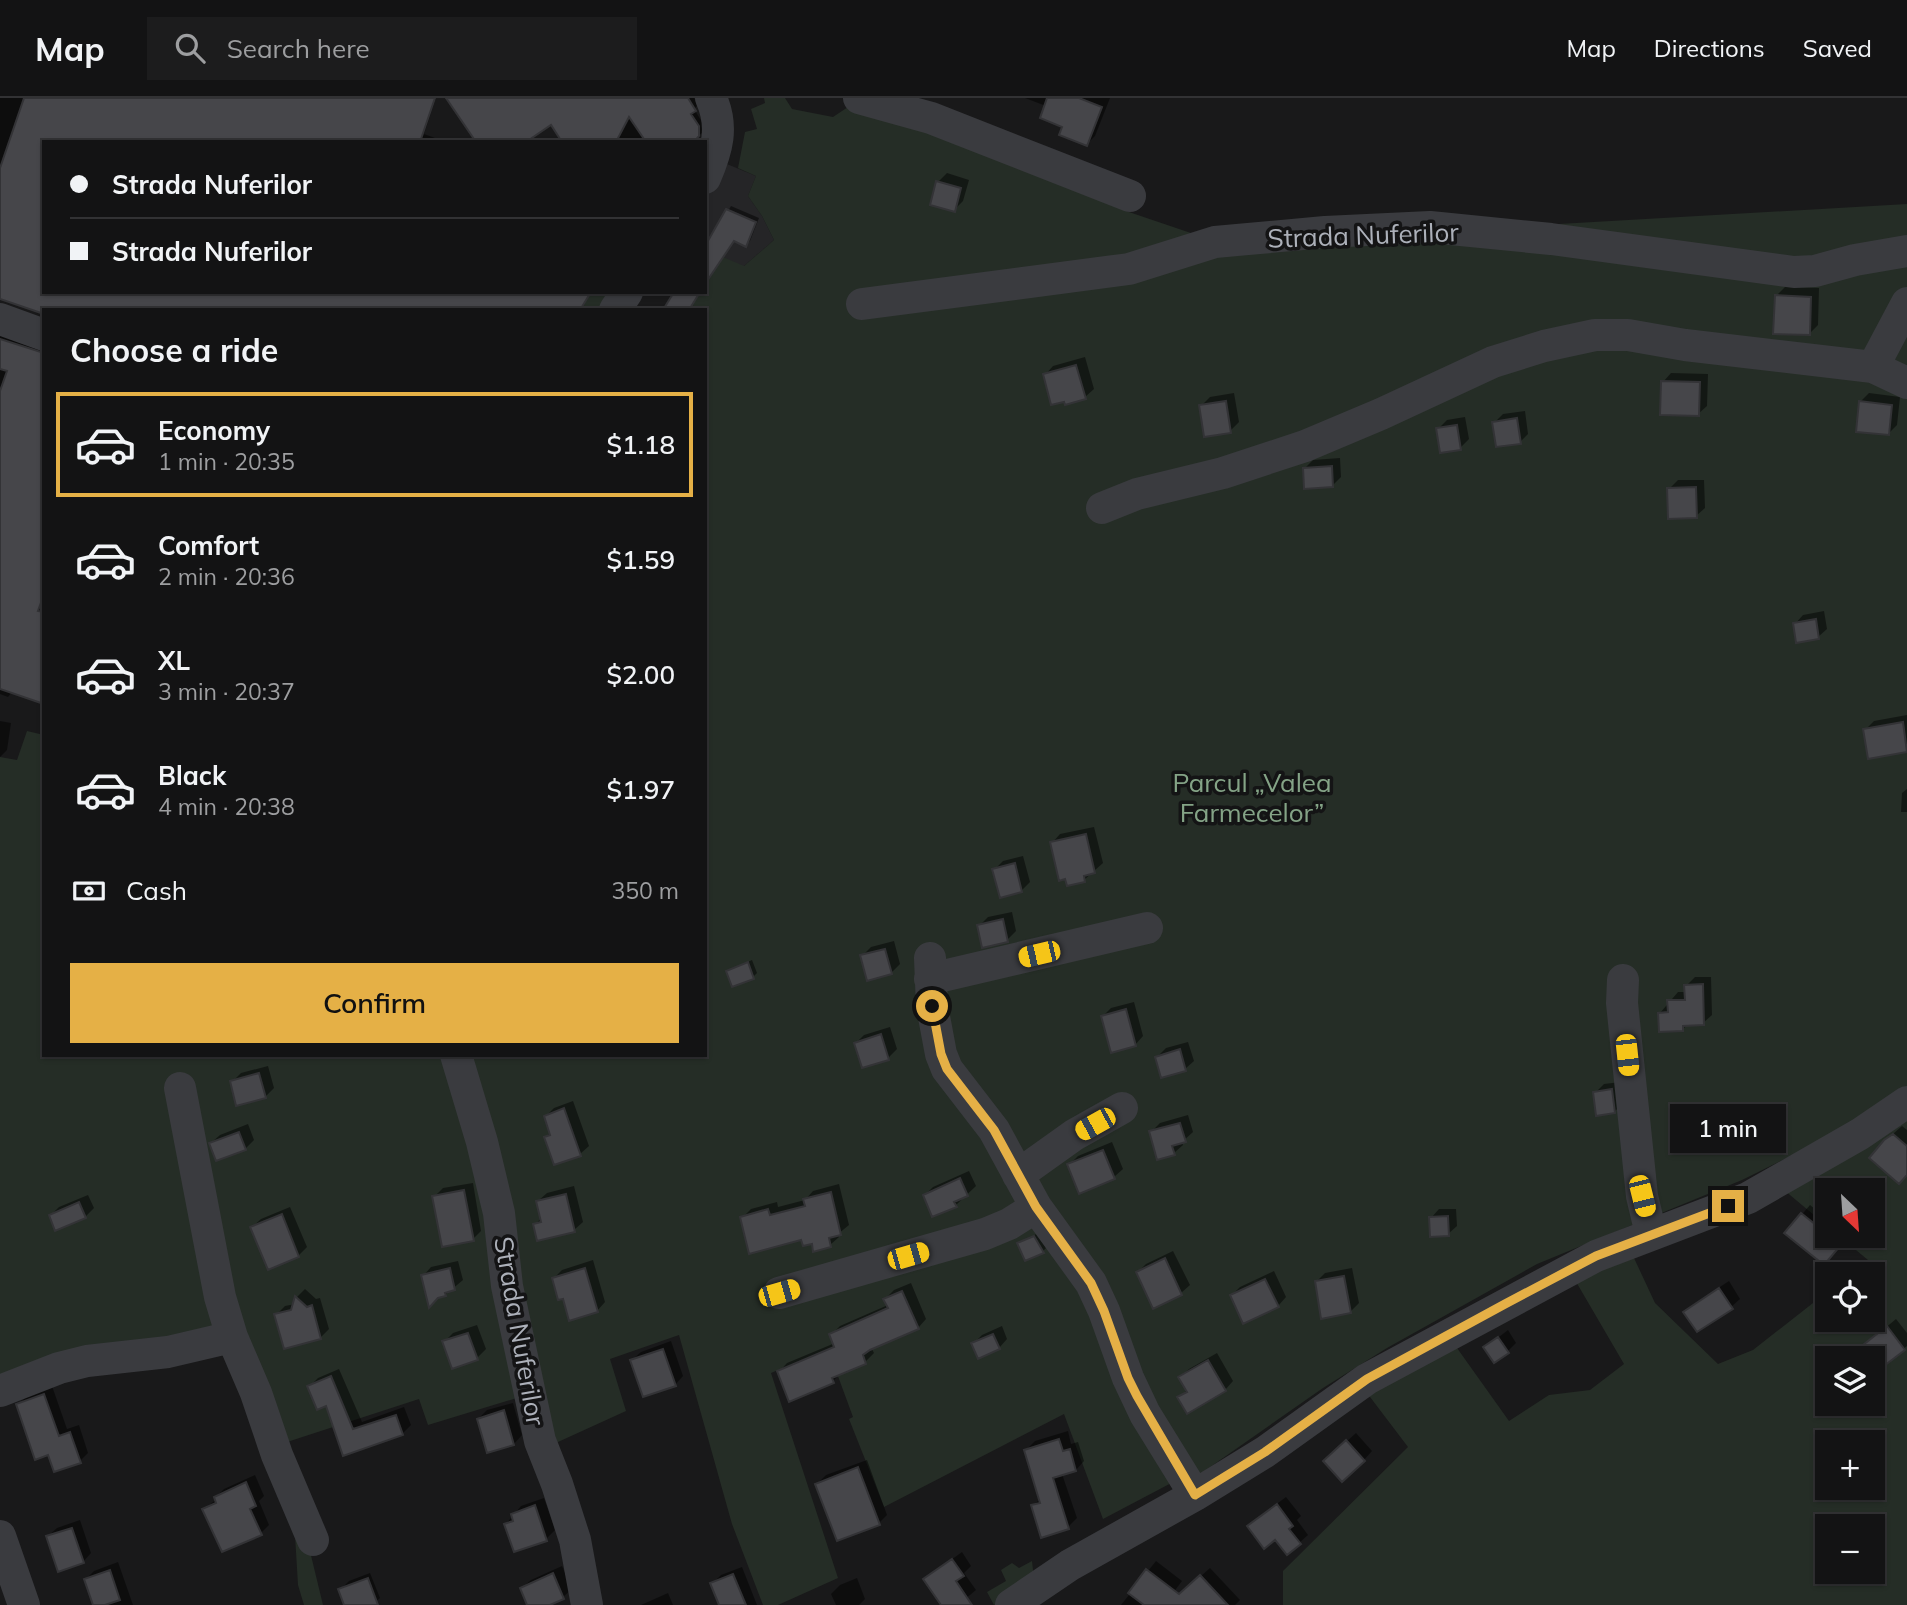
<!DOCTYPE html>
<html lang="en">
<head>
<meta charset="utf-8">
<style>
  body { margin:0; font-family:Mulish,sans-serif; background:#1c1c1d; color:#f1f3f6; height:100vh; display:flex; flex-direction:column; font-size:26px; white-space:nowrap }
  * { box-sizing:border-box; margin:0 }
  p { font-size:23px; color:#9d9ea0 }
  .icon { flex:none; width:38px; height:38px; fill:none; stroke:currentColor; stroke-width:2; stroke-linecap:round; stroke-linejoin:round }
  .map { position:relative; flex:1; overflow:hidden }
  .drawer { position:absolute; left:42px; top:210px; width:665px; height:749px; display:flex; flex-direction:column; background:#131314; border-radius:0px; box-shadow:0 2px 5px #0004,0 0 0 2px #323234 }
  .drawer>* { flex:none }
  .hud { position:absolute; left:42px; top:42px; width:665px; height:154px; border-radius:0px; box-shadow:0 2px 5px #0004,0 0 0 2px #323234; display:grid; align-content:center; height:154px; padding:0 28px; background:#131314 }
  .needle { width:46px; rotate:155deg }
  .fabs { position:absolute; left:1815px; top:1080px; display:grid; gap:14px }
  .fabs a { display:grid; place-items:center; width:70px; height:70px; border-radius:0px; background:#131314; box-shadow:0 2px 5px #0004,0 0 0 2px #323234; font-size:35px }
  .end { position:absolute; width:32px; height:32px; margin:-16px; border:9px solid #e5b046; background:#111; box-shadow:0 0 0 4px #111 }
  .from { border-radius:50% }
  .bubble { position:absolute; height:49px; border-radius:0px; background:#131314; box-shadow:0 2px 5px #0004,0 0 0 2px #323234; font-size:23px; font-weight:600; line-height:49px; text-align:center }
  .car { position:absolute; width:21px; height:42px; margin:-21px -10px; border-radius:9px; box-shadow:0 0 5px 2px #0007; background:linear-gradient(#f5c518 24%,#345 0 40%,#f5c518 0 76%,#345 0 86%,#f5c518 0) }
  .hud b { display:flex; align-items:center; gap:24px; height:66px; font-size:26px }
  .hud b+b { border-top:2px solid #323234 }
  .hud i { width:18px; height:18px; background:#f1f3f6 }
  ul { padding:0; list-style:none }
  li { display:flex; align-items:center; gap:21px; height:105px; margin:0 14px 10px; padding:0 14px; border:4px solid transparent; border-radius:0px }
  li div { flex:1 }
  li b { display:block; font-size:26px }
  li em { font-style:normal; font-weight:600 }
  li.on { border-color:#e5b046 }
  li>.icon { width:63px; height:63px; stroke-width:1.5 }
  h2 { padding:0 28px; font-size:32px; line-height:84px }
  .pay { display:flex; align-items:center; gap:18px; height:77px; padding:0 28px; font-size:26px }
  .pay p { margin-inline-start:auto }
  .primary-button { display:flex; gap:14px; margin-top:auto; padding:14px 28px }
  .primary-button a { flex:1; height:80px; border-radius:0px; background:#e5b046; color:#111; font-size:28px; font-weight:600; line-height:80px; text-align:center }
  header { display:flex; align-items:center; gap:42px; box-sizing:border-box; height:98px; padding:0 35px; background:#131314; border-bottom:2px solid #323234 }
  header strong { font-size:33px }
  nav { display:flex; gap:38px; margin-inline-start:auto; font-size:24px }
  .search { width:490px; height:63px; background:#1c1c1d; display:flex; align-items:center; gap:18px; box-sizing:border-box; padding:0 24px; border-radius:0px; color:#9d9ea0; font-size:26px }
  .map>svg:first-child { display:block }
  .built { fill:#252527 }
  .green { fill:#252d26; fill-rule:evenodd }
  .shadow { fill:#0007 }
  .building { fill:#46464a; stroke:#333336; stroke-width:2 }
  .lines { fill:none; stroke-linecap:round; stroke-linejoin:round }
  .minor { stroke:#3a3b3f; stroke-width:32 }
  .route { stroke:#e5b046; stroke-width:9 }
  .labels { text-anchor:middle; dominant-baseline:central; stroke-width:7; stroke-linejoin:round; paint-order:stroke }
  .street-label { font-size:26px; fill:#acb0b9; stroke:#141415 }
  .park-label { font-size:26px; fill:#84a386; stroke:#141415 }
</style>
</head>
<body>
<header>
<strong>Map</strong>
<div class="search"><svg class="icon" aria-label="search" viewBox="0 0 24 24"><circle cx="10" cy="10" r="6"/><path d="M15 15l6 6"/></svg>Search here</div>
<nav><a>Map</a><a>Directions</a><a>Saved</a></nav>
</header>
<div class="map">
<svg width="1907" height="1507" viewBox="0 0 1907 1507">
  <rect width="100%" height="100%" fill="#19191a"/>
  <path class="built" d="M705,57L756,78L748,98L762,118L774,142L744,168L705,186Z"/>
  <path class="green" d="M764,0H785L792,11L833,19L848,9L920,28L1126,113L1238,151L1296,141L1907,106V988L1859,1024L1742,1082L1537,1166L1387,1250L1323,1290L1203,1374L1177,1382L1103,1421L1064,1316L884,1409L849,1321L853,1319L828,1251L771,1275L838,1480L778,1507H763L732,1426L679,1237L610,1261L626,1313L536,1354L520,1299L428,1327L419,1301L284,1345L227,1246L95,1267L0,1302V659L17,662L27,633L44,637V957H705V212H689L700,194H705V186L723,159L744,168L774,142L762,118L748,98L756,78L738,70L745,34L757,31L751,11L765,5Z
    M591,194H613L601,212H581Z
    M1907,1018V1507H1283V1473L1408,1349L1367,1295L1457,1250L1509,1323L1549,1297L1590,1292L1624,1266L1575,1182L1634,1160L1655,1205L1718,1266L1753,1252L1827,1194V1222H1872V1176H1851L1868,1162L1839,1138H1872V1092H1827V1128L1784,1092ZM1827,1260H1872V1306H1827ZM1827,1344H1872V1390H1827ZM1827,1428H1872V1474H1827Z
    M295,1437L308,1445L323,1507H304L298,1487Z
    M1032,1463L1034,1481L994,1507L987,1494L1006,1483L1001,1472L1012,1465L1019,1470Z"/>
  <path class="shadow" d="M0,0H436L424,36L446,44H44L0,200Z
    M448,0H694L698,7L694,11L702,24V35L691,44H564L551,25Z
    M1025,0H1110L1095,38L1087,46L1046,8Z
    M947,75L969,82L963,103L954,112L938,84Z
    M731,108L759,120L750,143L746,147L735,141L705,186V152Z
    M1785,189L1819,190L1818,227L1809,236L1776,198Z
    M0,237L44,252V604L12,594L8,599L0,596Z
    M1085,259L1094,291L1085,299L1045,277L1053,268Z
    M1671,275L1708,276L1707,308L1698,316L1663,284Z
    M1234,295L1239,324L1230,333L1201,308L1210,299Z
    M1869,295L1900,299L1897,327L1889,335L1860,304Z
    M1525,313L1528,336L1520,344L1494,325L1503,316Z
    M1465,319L1469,341L1460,350L1438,331L1447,322Z
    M1340,360L1341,379L1333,387L1305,370L1313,362Z
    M1678,382H1704L1705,410L1696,418L1669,391Z
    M1824,513L1827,531L1818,539L1795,526L1803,517Z
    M1907,617V653L1865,632L1874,623Z
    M0,623L11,625L7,652L0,659Z
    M1907,691V714H1901L1902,695Z
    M1094,729L1103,765L1084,782L1052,745L1060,736Z
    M1023,758L1030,784L1021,793L994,772L1003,763Z
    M1012,814L1016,833L1007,842L979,828L988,819Z
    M894,843L900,866L891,875L862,858L871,849Z
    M752,862L757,875L753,879L728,873Z
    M1695,879H1711L1712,917L1703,925L1688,926L1682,932L1660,915L1678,894H1686V888Z
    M1134,904L1143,938L1135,947L1103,918L1111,910Z
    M890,929L897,951L888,960L856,945L864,937Z
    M1188,944L1194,963L1185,971L1157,959L1166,950Z
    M268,968L274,990L265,999L232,984L241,975Z
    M1621,984L1623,1005L1614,1014L1595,995L1604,986Z
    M573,1003L589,1048L580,1056L546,1039L551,1034L546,1018L554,1010Z
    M1188,1017L1193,1034L1182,1044L1183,1047L1174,1055L1151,1034L1160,1025Z
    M248,1026L254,1042L245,1051L211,1045L220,1037Z
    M1902,1028L1907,1032V1076L1885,1043Z
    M1112,1044L1123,1071L1114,1079L1069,1067L1078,1058Z
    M969,1073L976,1088L956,1107L925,1097L933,1089Z
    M473,1085L481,1133L473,1141L434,1099L443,1090Z
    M839,1086L849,1127L838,1136L839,1139L830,1147L813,1144L742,1120L751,1111L777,1104L778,1109L805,1102L813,1093Z
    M574,1088L583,1124L574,1132L535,1127L542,1119L538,1103L547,1095Z
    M88,1097L94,1110L85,1119L51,1117L59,1109Z
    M1810,1107L1827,1121V1138H1848L1832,1156L1786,1135Z
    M290,1109L307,1149L298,1158L252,1129L261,1121Z
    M1439,1111H1456L1457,1128L1448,1136L1431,1120Z
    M1038,1135L1046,1150L1043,1153L1019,1146Z
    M1173,1153L1190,1187L1181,1195L1138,1174L1146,1166Z
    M593,1162L605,1204L597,1213L554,1180L562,1172Z
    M458,1163L463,1182L445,1197L423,1178L431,1169Z
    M1352,1170L1359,1205L1350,1214L1316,1184L1325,1175Z
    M1274,1173L1286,1199L1278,1208L1232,1197L1240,1189Z
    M1729,1183L1740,1201L1731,1209L1686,1214L1694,1206Z
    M911,1185L926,1221L918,1230L871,1249L874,1255L865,1264L841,1275L833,1283L779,1274L787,1265L835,1245L831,1237L840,1228L888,1207L885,1201L894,1192Z
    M305,1191L316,1201L320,1200L329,1231L320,1240L276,1217L285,1208L295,1206L297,1199Z
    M1896,1221L1907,1235V1248L1877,1272L1872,1260H1867L1860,1251Z
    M477,1227L486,1251L477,1260L444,1244L453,1235Z
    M1002,1228L1007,1241L999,1250L973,1246L982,1237Z
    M1508,1232L1516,1245L1508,1253L1486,1249Z
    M671,1243L683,1278L675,1287L632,1262L641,1254Z
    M1217,1255L1233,1283L1225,1292L1179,1300L1188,1291L1181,1279L1189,1271Z
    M339,1271L362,1324L404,1309L411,1327L402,1336L344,1355L327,1306L309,1289L318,1280Z
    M52,1288L67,1331L79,1327L88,1355L80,1363L49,1355L18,1307L27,1298Z
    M513,1305L522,1337L514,1346L478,1321L487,1312Z
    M1068,1333L1071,1346L1078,1344L1084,1363L1076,1372L1062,1376L1077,1420L1068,1429L1033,1408L1040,1401L1026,1352L1035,1343Z
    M1356,1335L1372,1353L1364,1362L1334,1355Z
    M867,1362L887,1417L879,1425L817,1386L826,1377Z
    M255,1377L264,1398L259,1403L269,1427L261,1435L204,1411L217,1401L216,1399L224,1391Z
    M1286,1399L1301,1418L1297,1422L1308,1437L1299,1445L1258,1420Z
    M544,1400L555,1432L546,1441L506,1426L521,1408Z
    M80,1422L91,1455L83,1464L48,1438L57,1430Z
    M962,1454L971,1468L964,1475L976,1492L958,1507H943L925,1481Z
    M1156,1463L1182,1483L1164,1507H1121Z
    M118,1464L133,1507H95L86,1481L94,1473Z
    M562,1468L572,1491L563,1499L544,1507H529L522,1490L531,1482Z
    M742,1469L757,1507H721L712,1486L721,1477Z
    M1210,1470L1240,1502L1235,1507H1177L1182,1495Z
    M370,1475L380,1500L372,1507H346L340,1492L349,1483Z
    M857,1480L865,1501L859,1507H836L831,1496L840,1487Z
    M668,1495L673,1507H641Z"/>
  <path class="building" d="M24,0H435L420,44H44V194H591L580,212H44V216L0,201V70Z
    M446,0H688L696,13L691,16L699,28V38L694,44H646L629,19L616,44H562L551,27L526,44H476Z
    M1047,0H1079L1102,9L1087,48L1059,37L1062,29L1040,20Z
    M936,83L961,90L955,114L930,107Z
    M726,111L756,124L746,149L734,143L705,186V148Z
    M674,194H700L689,212H663Z
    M1775,197L1811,199L1810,237L1773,236Z
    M0,241L44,255V496L38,513L44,514V606L0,591V293L7,273L0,271Z
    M1076,267L1086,301L1065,307L1064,304L1051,307L1043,276Z
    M1661,283L1700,284L1699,318L1660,317Z
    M1226,303L1231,335L1204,339L1199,307Z
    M1859,303L1892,307L1889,337L1856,334Z
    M1517,320L1521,346L1496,349L1492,324Z
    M1457,327L1461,352L1440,355L1436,330Z
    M1332,368L1333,389L1304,391L1303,370Z
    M1696,389L1697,420L1668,421L1667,390Z
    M1816,521L1819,541L1796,545L1793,525Z
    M1903,624L1907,654L1868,661L1863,631Z
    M1086,736L1095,775L1084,778L1085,784L1067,788L1065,781L1059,783L1050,744Z
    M1015,765L1022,794L1000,800L992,771Z
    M1003,821L1008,844L982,850L977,827Z
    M885,851L892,876L867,883L860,857Z
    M748,864L754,881L732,889L726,873Z
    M1703,886L1704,927L1683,928V933L1659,934L1658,915L1668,914L1667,902H1685L1684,887Z
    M1126,911L1136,948L1111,955L1101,918Z
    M881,936L889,962L862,970L854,945Z
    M1180,951L1186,973L1161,980L1155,959Z
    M259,975L266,1000L236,1008L230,983Z
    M1612,991L1615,1015L1596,1018L1593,994Z
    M564,1010L581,1058L554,1067L544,1039L550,1037L544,1018Z
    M1180,1025L1186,1044L1172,1048L1175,1057L1157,1062L1149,1033Z
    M239,1034L246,1052L216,1063L209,1045Z
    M1893,1036L1907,1048V1077L1899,1086L1869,1060L1884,1042Z
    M1103,1052L1115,1081L1079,1096L1067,1066Z
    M960,1080L968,1098L954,1104L957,1109L932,1119L923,1097Z
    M464,1092L474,1143L442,1149L432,1098Z
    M831,1094L841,1137L829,1140L831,1149L813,1154L812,1146L803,1148L801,1142L749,1156L740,1119L768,1111L770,1117L805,1108L803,1101Z
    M566,1096L575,1134L537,1143L533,1126L541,1124L536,1103Z
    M79,1104L86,1120L55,1133L49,1117Z
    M1801,1115L1841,1147L1824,1167L1784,1135Z
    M282,1116L299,1159L268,1172L250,1129Z
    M1448,1118L1449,1138L1430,1139L1429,1119Z
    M1034,1138L1044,1155L1025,1163L1017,1145Z
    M1165,1160L1182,1197L1153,1211L1136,1174Z
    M450,1170L455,1192L445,1195L446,1198L438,1200L429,1210L421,1177Z
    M585,1170L598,1214L569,1223L563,1201L558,1202L552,1180Z
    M1344,1178L1351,1215L1321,1221L1315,1183Z
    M1265,1181L1279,1209L1243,1226L1230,1197Z
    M1719,1190L1733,1211L1697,1234L1683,1214Z
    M902,1193L919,1231L870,1252L863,1257L866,1266L832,1280L834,1285L789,1304L777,1273L834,1249L829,1236L888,1210L883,1201Z
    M295,1198L307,1209L312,1207L321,1241L284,1251L274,1216L291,1212Z
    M1887,1228L1905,1252L1876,1274L1872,1270V1260H1865L1858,1251Z
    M468,1235L478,1262L452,1271L442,1243Z
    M993,1236L1000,1251L978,1261L971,1245Z
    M1498,1239L1509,1255L1494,1265L1483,1249Z
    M663,1251L676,1288L643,1299L630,1262Z
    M1208,1262L1226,1293L1187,1316L1177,1299L1187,1294L1178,1279Z
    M331,1278L353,1331L396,1317L403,1337L343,1358L326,1308L317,1312L307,1288Z
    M44,1296L59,1338L70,1334L81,1365L54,1374L48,1357L35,1362L16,1306Z
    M504,1312L514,1347L487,1355L477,1321Z
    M1059,1341L1063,1353L1070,1351L1076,1373L1053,1380L1069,1431L1041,1440L1031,1407L1040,1405L1024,1352Z
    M1346,1342L1365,1363L1342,1384L1323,1363Z
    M858,1369L880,1427L837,1443L815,1386Z
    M246,1384L256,1408L250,1411L262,1437L222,1454L202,1411L216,1405L214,1399Z
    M1277,1406L1293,1428L1289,1431L1301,1446L1287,1457L1275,1442L1264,1451L1247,1428Z
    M535,1407L547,1443L514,1454L504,1426L513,1423L511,1416Z
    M72,1430L84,1465L58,1474L46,1438Z
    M952,1461L964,1478L956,1483L972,1507H941L923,1481Z
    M1146,1471L1179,1496L1200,1477L1228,1507H1144L1128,1495Z
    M110,1472L120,1502L105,1507H93L84,1481Z
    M553,1475L564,1501L550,1507H527L520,1490Z
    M733,1476L746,1507H719L710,1485Z
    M368,1480L378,1507H344L338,1491Z"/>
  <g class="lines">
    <path class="minor" d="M859,0L931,20L1130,98
      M705,80C717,52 724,29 711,0
      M862,206L1129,171L1215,144L1325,134L1430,129L1551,141L1794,174L1815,173L1855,162L1907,153
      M615,212L627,194
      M0,221L44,237
      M1873,269L1907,205
      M1102,410L1137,396L1223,375L1305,348L1381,316L1493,264L1544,248L1595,237H1628L1685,247L1873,269L1907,285
      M930,860L932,908L941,956L947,971L994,1032L1036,1109L1091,1185L1104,1213L1128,1280L1145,1316L1195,1397
      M930,881L1147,830
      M1623,882L1622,905L1642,1098L1651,1136
      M456,957L482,1044L499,1115L507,1188L540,1343L557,1386L575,1442L587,1507
      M180,990L220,1199L232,1239L256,1295L277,1357L313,1442
      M1018,1077L1074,1037L1122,1010
      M779,1195L985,1136L1009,1126L1036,1109
      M0,1293L59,1270L87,1263L168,1254L232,1239
      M0,1438L24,1507
      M1011,1507L1070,1467L1195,1397L1265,1354L1367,1281L1596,1158L1748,1100L1860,1036L1907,1004"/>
  </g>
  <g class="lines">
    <path class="route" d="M932,908L941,956L947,971L994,1032L1036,1109L1091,1185L1104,1213L1128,1280L1137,1298L1195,1397L1265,1354L1367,1281L1505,1206L1596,1158L1728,1108"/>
  </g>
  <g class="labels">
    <g class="street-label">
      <text transform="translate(1363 137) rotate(-2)">Strada Nuferilor</text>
      <text transform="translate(520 1233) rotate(80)">Strada Nuferilor</text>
    </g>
    <g class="park-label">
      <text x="1252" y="684">Parcul „Valea<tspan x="1252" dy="30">Farmecelor”</tspan></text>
    </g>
  </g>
</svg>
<div class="fabs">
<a><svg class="needle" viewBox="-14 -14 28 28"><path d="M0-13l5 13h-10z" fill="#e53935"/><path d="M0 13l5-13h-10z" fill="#9d9ea0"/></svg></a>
<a><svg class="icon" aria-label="locate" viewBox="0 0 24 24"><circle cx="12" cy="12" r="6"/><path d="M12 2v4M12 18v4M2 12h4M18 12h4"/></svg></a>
<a><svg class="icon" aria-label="layers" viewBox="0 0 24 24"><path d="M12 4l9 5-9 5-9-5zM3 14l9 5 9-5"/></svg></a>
<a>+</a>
<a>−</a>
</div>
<i class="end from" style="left:932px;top:908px"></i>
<i class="end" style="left:1728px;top:1108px"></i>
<div class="bubble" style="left:1670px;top:1006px;width:116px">1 min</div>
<i class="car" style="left:1039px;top:856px;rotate:257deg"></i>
<i class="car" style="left:1627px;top:957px;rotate:174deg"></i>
<i class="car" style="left:1095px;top:1026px;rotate:241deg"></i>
<i class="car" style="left:1642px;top:1098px;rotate:166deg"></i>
<i class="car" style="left:908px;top:1158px;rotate:74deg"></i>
<i class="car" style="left:779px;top:1195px;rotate:74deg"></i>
<div class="hud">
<b><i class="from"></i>Strada Nuferilor</b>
<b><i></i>Strada Nuferilor</b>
</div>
<section class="drawer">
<h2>Choose a ride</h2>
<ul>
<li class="on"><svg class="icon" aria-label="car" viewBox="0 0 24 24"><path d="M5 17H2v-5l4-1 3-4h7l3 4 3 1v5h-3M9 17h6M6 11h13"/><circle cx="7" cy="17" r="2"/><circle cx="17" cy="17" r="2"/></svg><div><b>Economy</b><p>1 min · 20:35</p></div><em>$1.18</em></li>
<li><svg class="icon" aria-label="car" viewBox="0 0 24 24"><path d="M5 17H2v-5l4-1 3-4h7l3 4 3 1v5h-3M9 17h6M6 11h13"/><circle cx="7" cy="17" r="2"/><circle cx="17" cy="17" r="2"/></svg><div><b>Comfort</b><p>2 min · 20:36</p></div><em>$1.59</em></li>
<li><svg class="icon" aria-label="car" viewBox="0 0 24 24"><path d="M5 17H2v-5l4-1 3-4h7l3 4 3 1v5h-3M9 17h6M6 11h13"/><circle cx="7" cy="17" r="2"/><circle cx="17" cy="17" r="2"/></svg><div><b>XL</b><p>3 min · 20:37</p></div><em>$2.00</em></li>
<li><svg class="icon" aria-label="car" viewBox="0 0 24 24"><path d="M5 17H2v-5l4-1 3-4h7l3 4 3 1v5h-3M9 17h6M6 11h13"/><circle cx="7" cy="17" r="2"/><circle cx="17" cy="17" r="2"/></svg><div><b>Black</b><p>4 min · 20:38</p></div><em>$1.97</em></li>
</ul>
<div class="pay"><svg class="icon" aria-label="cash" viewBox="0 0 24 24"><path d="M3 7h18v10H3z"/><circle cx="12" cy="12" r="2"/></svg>Cash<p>350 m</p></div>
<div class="primary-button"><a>Confirm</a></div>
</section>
</div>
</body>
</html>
